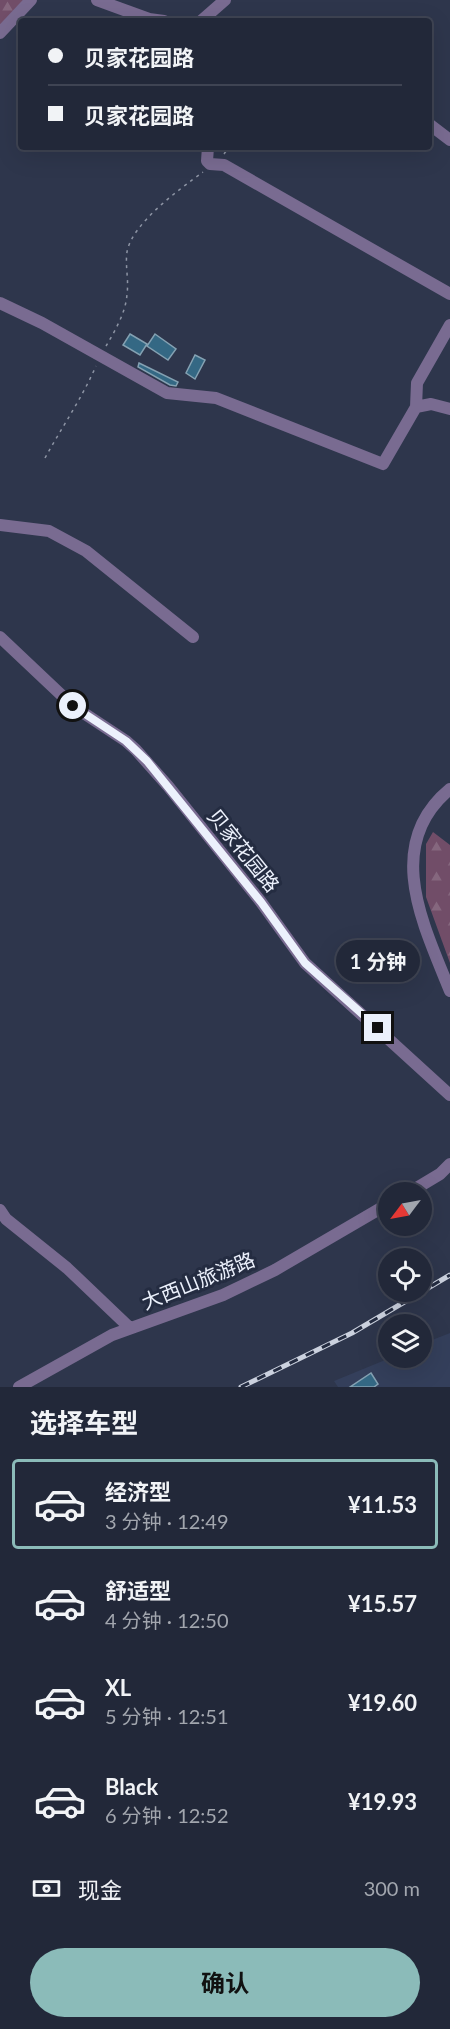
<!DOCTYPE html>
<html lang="zh">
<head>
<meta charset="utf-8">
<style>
  body { margin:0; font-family:Lato,"Noto Sans SC",sans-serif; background:#2a3041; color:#f1f3f6; height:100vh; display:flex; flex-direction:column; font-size:22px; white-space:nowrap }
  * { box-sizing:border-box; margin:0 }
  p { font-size:20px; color:#a2a6ae }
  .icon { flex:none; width:33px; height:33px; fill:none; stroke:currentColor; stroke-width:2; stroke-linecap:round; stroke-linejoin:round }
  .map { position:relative; height:1387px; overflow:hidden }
  .sheet { display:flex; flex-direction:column; background:#222839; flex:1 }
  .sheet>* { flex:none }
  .guide { position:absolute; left:18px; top:18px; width:414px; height:132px; border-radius:6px; box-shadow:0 6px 24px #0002,0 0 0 2px #3f4453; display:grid; align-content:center; height:132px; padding:0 30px; background:#222839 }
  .needle { width:39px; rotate:238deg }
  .buttons { position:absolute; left:378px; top:1182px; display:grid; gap:12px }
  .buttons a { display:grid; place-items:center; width:54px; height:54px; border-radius:50%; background:#222839; box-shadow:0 6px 24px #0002,0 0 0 2px #3f4453; font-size:30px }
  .end { position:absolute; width:27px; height:27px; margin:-14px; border:8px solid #ecf1fc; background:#111; box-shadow:0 0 0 3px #111 }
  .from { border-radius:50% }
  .bubble { position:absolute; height:42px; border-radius:21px; background:#222839; box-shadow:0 6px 24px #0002,0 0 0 2px #3f4453; font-size:20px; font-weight:700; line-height:42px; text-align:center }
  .guide b { display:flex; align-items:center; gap:21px; height:57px; font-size:22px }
  .guide b+b { border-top:2px solid #3f4453 }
  .guide i { width:15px; height:15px; background:#f1f3f6 }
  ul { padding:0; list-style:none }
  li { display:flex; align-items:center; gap:18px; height:90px; margin:0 12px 9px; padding:0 18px; border:3px solid transparent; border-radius:6px }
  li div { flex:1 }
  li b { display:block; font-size:22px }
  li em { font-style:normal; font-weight:700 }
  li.on { border-color:#8bbbb9 }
  li>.icon { width:54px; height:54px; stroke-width:1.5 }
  h2 { padding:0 30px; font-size:27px; line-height:72px }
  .pay { display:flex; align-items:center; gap:15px; height:66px; padding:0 30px; font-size:22px }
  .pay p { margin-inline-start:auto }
  .button { display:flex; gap:12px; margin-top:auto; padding:12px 30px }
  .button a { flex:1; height:69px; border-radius:36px; background:#8bbbb9; color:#111; font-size:24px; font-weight:700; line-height:69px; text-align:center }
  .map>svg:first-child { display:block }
  .built { fill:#343f5b }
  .forest { fill:url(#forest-firs) }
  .building { fill:#346884; stroke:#84a1b2; stroke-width:1.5 }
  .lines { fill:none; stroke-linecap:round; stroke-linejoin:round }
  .path { stroke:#8d94a4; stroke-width:1.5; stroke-dasharray:3 4.5; stroke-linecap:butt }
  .minor { stroke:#796b91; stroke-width:12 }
  .rail-casing { stroke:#cbd1de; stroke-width:5 }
  .rail { stroke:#242c41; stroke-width:3; stroke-dasharray:9; stroke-linecap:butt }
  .route { stroke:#ecf1fc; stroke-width:8 }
  .labels { text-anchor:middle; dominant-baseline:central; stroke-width:6; stroke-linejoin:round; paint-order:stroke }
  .street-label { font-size:20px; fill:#ecf1fc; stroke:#242c41 }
</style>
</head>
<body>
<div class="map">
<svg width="450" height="1387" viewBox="0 0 450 1387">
  <defs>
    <pattern id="forest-firs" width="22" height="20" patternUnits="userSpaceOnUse" patternTransform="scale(1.5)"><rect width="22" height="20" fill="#714d68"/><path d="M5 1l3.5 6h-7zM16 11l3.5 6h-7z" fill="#85677e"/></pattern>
  </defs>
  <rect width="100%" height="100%" fill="#2e364c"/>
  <path class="built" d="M450,1333V1387H338L334,1381L390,1358H422V1344Z"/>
  <path class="forest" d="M0,0H25L0,25Z
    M433,832L450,845V963L426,897V844Z"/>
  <path class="building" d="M130,334L147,344L140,355L123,345Z
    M155,334L176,349L168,360L147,346Z
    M195,355L205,360L195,379L186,373Z
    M139,363L178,382L176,386L170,385L138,367Z
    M371,1373L378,1384L374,1387H350Z"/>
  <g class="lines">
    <path class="path" d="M224,154L229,147
      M106,346C115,331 126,312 127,294C129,280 125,266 127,252C132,223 180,189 203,172
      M45,458C62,427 82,398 96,366"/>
    <path class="minor" d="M97,0L149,19L164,21
      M201,21L225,0
      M0,33L31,0
      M429,124L450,140
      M208,147L207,161L210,164L224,165L450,294
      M0,303L42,323L167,393L216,398L383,464L416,407L431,404L450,409
      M416,407L417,383L450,325
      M0,525L49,531L86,551L193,637
      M0,637L73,706L126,741L136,750L168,786L261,902L305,963L450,1095
      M450,789C382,845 424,926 450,991
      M410,1192L440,1174L450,1164
      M0,1210L6,1219L67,1268L130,1328
      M19,1387L112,1335L223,1295L275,1270L388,1204"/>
    <defs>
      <path id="rail" d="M241,1387L352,1333L450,1275"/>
    </defs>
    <use href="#rail" class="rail-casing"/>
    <use href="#rail" class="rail"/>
  </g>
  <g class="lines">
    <path class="route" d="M73,706L126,741L147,761L261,902L305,963L378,1028"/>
  </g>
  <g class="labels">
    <g class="street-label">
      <text transform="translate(244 850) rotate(51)">贝家花园路</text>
      <text transform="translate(198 1280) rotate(-22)">大西山旅游路</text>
    </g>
  </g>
</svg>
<div class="buttons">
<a><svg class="needle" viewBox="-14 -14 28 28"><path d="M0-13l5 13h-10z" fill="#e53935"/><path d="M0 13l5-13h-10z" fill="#a2a6ae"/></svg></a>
<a><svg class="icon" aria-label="locate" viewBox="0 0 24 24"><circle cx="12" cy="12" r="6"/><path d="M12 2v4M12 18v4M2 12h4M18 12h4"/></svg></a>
<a><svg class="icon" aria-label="layers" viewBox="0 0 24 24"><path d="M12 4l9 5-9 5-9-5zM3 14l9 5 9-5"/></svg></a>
</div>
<i class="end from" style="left:73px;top:706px"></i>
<i class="end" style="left:378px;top:1028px"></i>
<div class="bubble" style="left:336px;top:940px;width:84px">1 分钟</div>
<div class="guide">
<b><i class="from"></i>贝家花园路</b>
<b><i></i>贝家花园路</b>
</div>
</div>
<section class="sheet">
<h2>选择车型</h2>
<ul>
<li class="on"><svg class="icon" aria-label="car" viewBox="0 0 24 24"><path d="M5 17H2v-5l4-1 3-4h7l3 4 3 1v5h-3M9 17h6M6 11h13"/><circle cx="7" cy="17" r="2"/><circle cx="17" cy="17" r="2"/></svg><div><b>经济型</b><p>3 分钟 · 12:49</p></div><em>¥11.53</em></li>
<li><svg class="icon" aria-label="car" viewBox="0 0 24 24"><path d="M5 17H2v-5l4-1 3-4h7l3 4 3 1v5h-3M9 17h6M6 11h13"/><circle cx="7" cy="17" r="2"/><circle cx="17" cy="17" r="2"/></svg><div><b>舒适型</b><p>4 分钟 · 12:50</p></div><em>¥15.57</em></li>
<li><svg class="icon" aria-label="car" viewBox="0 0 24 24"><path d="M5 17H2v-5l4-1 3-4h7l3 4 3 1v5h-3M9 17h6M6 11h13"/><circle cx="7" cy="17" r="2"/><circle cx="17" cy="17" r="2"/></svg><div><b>XL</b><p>5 分钟 · 12:51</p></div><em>¥19.60</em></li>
<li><svg class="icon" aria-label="car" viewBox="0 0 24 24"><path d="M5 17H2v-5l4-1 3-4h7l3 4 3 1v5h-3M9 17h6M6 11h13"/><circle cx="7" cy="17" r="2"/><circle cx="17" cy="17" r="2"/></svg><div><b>Black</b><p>6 分钟 · 12:52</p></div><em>¥19.93</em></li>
</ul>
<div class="pay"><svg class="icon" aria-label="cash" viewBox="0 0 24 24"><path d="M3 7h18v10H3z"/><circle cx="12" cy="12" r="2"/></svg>现金<p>300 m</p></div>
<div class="button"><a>确认</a></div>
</section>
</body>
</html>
